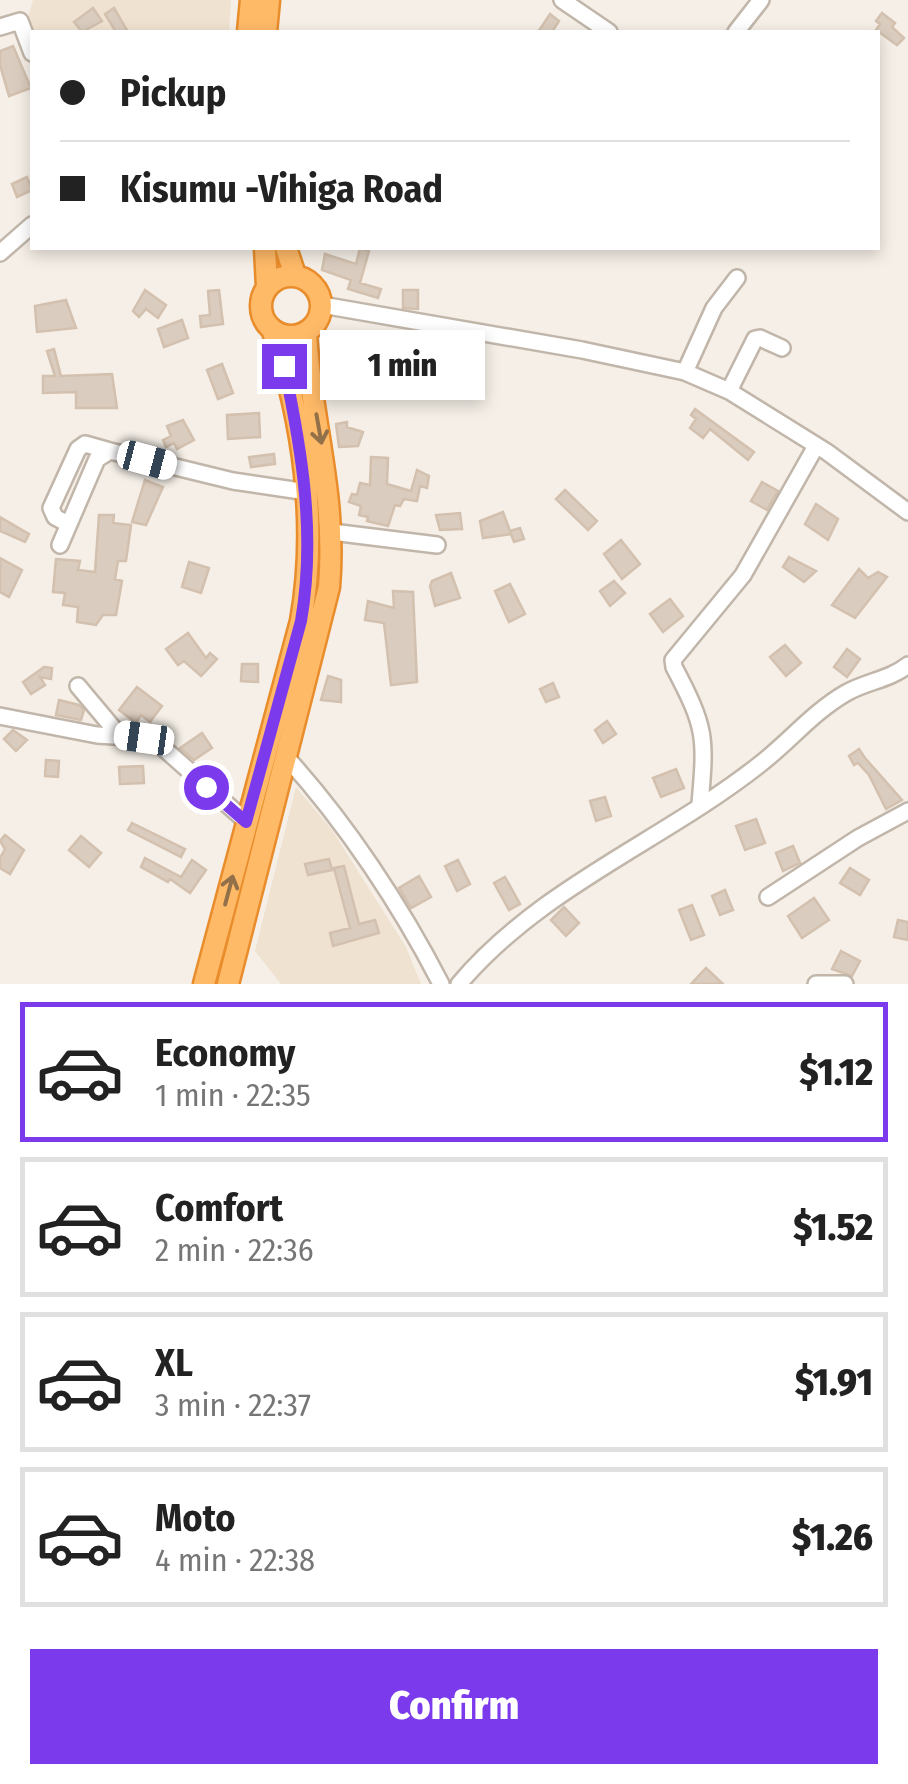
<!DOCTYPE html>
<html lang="en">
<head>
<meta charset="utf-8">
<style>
  body { margin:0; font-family:"Fira Sans Condensed",sans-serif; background:#f2f2f2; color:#222; height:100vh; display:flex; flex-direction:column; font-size:38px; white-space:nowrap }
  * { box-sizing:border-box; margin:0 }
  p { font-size:32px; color:#767676 }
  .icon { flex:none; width:55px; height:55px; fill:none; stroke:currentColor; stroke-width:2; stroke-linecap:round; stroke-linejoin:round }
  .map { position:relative; height:984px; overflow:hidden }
  .details { display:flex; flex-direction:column; background:#fff; flex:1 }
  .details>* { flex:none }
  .top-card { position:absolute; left:30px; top:30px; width:850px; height:220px; border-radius:0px; box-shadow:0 5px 15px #0003; display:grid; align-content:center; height:220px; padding:0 30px; background:#fff }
  .end { position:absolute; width:45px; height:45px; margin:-22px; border:12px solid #7c3aed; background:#fff; box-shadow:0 0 0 5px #fff }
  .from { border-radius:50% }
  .bubble { position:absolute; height:70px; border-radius:0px; background:#fff; box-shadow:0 5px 15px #0003; font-size:32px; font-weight:800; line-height:70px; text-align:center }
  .car { position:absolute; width:30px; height:60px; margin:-30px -15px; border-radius:12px; box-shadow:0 0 8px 2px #0007; background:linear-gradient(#fff 24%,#345 0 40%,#fff 0 76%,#345 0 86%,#fff 0) }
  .top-card b { display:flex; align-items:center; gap:35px; height:95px; font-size:38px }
  .top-card b+b { border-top:2px solid #e0e0e0 }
  .top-card i { width:25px; height:25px; background:#222 }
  ul { padding:18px 0 0; list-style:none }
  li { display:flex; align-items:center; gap:30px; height:140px; margin:0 20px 15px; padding:0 10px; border:5px solid #e0e0e0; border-radius:0px }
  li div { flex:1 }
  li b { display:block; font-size:38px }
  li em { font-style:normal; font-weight:800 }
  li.active { border-color:#7c3aed }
  li>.icon { width:90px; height:90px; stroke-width:1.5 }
  .action { display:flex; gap:20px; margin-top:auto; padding:20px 30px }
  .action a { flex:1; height:115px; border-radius:0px; background:#7c3aed; color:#fff; font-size:40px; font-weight:800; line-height:115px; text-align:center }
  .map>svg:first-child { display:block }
  .education { fill:#efe2d0 }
  .building { fill:#daccbe; stroke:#d3c0ae; stroke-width:2.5 }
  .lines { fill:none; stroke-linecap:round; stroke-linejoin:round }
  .minor-casing { stroke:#c1b6a9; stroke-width:20 }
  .highway-casing { stroke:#e98d2c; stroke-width:25 }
  .minor { stroke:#fff; stroke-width:15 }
  .highway { stroke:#ffba68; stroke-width:20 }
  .oneway { stroke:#927049 }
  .route { stroke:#7c3aed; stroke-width:12 }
</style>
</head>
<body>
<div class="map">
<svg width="908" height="984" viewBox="0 0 908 984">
  <rect width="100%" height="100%" fill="#f5efe7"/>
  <path class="education" d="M33,0H231L229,32H32V43L27,21Z
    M296,787L332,830L406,947L421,984H281L255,951Z"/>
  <path class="building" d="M93,8L102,21L82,32L74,22Z
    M114,8L128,32H116L105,14Z
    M882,13L895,23L892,27L904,38L897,45L876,30L880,24L876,21Z
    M550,14L559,21L552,32H538Z
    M13,46L31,88L9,96L0,65V51Z
    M27,177L32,190L17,197L12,184Z
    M360,248L369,251L360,283L381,289L378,298L348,289L351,280L322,270L325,254L356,264Z
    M145,290L166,305L158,318L146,309L139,317L133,311Z
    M219,290L223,324L201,327L200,316L210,315L208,291Z
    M403,290H418V309L403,308Z
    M66,300L76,328L37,332L35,306Z
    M182,320L188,338L164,347L158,329Z
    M54,349L61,376L112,374L117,408H76V392L43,393V376H55L47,351Z
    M222,364L233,393L218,399L207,370Z
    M695,409L754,452L748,460L710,429L703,438L690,428L696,419L691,415Z
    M259,413L260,437L228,439L227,415Z
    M183,420L194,440L177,449L174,443L166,447L163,440L171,436L167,426Z
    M347,422V427L363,432L358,446L339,447L336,424Z
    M274,454L275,464L251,467L249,457Z
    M371,457L388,458L387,484L411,491L417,470L429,476L427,488L420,486L417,501L404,499L400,506L395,505L388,526L367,521L368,517L359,515L361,506L349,502L352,494L357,495L360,483L370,485Z
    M145,480L163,487L146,525L132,522Z
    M762,482L778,491L767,510L751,501Z
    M565,490L597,521L588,530L556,499Z
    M816,504L838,519L828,540L805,524Z
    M503,512L510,531L520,528L524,539L514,542L511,534L483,538L480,521Z
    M460,513L462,529L440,530L436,515Z
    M99,515H114L113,523L131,525L126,561H118L115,579L122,581L116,615H103L96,625L77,622L78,607L63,605L65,593L53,592L56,559L80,561L78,570L95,572Z
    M0,517L29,534L25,542L0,531Z
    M621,540L640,564L622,579L604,554Z
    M789,557L816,571L804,582L783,567Z
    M0,558L22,570L9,597L0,592Z
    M189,562L209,568L201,593L182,587Z
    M859,569L868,578L878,572L887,577L855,618L832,605Z
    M451,573L460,598L435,606L430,586L432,581Z
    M614,581L625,593L610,606L600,591Z
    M510,584L525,614L509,622L495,591Z
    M393,591L413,592L417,682L391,685L384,623L365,620L368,601L394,608Z
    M670,599L683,616L663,632L650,614Z
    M188,633L206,658L210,653L217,659L201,676L184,661L178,665L166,649Z
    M785,645L801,663L786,676L770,657Z
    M847,649L860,659L847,677L834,667Z
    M242,664H258V682L241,681Z
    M44,667L52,668L51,679L40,677L45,685L31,694L23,682Z
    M328,676L341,680V702L321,700Z
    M553,683L559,697L546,702L540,689Z
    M137,687L162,706L150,722L141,715L136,723L119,710Z
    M59,700L79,705L84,710L81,720L56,715Z
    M607,721L616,734L603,743L595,730Z
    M13,730L27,740L16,751L4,739Z
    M202,733L212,748L194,760L180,748Z
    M859,749L865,758L902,800L886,809L869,775L858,763L854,765L849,756Z
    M46,760L59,761L58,777L45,776Z
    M143,766L144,783L120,784L119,767Z
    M676,769L684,788L661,797L653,778Z
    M605,797L611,816L596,821L590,801Z
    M756,819L765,843L745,850L736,826Z
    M132,823L185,849L181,857L128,830Z
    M5,835L24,850L10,874L0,868V858L5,849L0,841Z
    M81,836L101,853L89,867L69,850Z
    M793,846L800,863L783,871L776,853Z
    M145,858L181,877L192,860L206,870L190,893L170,879L168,882L141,867Z
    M329,859L332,870L308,875L305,864Z
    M458,860L470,884L457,891L445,866Z
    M344,866L359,924L375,920L379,933L333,946L330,933L350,928L334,868Z
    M850,868L869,880L860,895L840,883Z
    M419,876L431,897L411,908L399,888Z
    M505,877L520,904L509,910L494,883Z
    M725,890L733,910L720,915L712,896Z
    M814,898L829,920L802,938L788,916Z
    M692,905L704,935L691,940L679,910Z
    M564,907L579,923L566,936L551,920Z
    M898,920L908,922V940L894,937Z
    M841,951L860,961L852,976L832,969Z
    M706,968L723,984H691Z"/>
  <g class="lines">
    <defs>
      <path id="minor" d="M562,0L609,32
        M0,27L20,21L32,53
        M736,32L761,0
        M0,253L32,225
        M322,305L582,350L685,372L729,391L827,452L908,512
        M685,372L714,308L737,278
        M729,391L755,339L760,338L782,348
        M68,524L55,517L51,508L78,449L85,444L110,451
        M332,532L437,545
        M60,545L97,459L110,451L233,481L307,492
        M78,686L119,735
        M0,716L97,735L145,738L160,745L247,822
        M287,758C346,823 401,906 441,984
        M700,804C706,736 706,728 674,667L673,660L743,575L816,446
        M768,897L858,838L908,811
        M459,984C541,887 661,842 759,765C789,742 813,712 846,693C867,681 889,680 908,665
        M816,984H845"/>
      <path id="highway" d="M248,32L251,0
        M266,32L269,0
        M265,248L267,287
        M286,248L295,275
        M261 306a30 30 0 1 1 60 0a30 30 0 1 1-60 0Z
        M204,984L301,621C318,525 304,421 272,329
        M228,984L329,587C337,494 311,423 306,333"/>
    </defs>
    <use href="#minor" class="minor-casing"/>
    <use href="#highway" class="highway-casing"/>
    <use href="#minor" class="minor"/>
    <use href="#highway" class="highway"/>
  </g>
  <defs><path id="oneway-shaft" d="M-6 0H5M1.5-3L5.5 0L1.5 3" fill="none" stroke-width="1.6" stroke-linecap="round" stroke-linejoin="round" transform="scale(2.5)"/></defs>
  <g class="oneway">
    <use href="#oneway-shaft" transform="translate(319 429) rotate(80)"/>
    <use href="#oneway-shaft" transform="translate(229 890) rotate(-75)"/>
  </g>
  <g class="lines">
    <path class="route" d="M206,787L246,822L301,621C316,535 302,451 284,366"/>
  </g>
</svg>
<i class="end from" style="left:206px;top:787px"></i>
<i class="end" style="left:284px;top:366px"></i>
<div class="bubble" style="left:320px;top:330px;width:165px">1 min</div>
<i class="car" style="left:147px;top:460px;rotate:105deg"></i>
<i class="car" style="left:144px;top:738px;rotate:278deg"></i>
<div class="top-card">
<b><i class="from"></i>Pickup</b>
<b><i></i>Kisumu -Vihiga Road</b>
</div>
</div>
<section class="details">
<ul>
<li class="active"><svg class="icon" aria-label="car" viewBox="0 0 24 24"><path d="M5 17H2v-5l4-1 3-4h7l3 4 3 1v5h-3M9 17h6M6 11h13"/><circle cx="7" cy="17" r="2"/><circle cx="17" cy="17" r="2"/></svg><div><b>Economy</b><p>1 min · 22:35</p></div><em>$1.12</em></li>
<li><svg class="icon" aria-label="car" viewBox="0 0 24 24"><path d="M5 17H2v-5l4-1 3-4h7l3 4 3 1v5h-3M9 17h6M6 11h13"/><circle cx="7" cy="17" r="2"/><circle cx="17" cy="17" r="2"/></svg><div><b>Comfort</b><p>2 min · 22:36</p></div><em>$1.52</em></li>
<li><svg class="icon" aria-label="car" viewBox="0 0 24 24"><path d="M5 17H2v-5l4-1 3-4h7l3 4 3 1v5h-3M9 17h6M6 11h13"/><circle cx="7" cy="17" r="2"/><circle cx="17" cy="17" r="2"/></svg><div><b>XL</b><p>3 min · 22:37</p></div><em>$1.91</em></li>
<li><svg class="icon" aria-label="car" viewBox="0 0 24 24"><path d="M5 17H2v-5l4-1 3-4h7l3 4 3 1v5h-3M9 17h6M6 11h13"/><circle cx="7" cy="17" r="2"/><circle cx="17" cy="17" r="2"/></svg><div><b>Moto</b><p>4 min · 22:38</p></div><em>$1.26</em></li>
</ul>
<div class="action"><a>Confirm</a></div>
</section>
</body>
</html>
